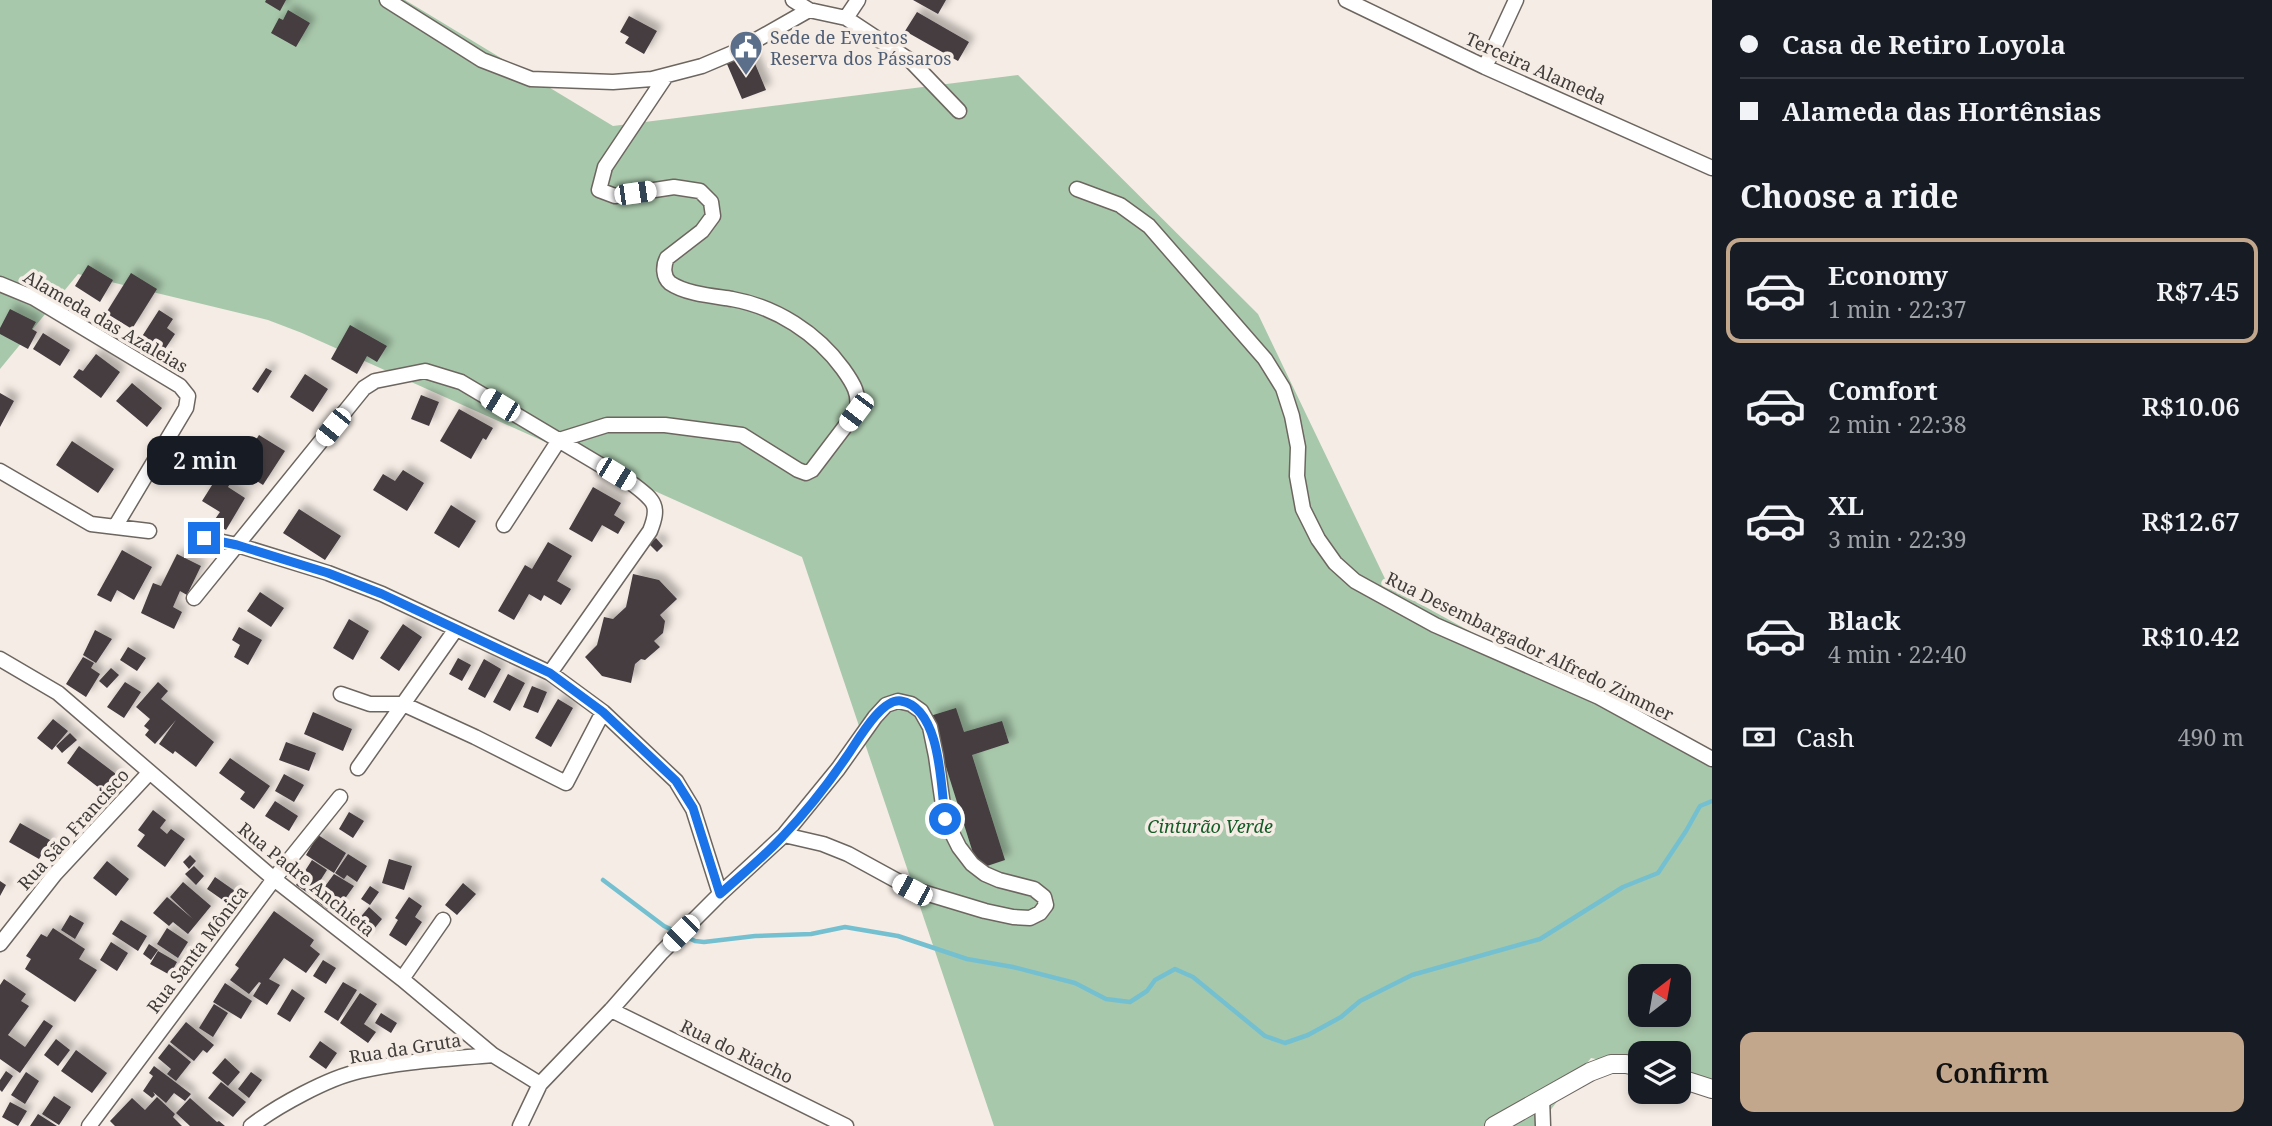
<!DOCTYPE html>
<html lang="en">
<head>
<meta charset="utf-8">
<style>
  body { margin:0; font-family:"Noto Serif",serif; background:#20242c; color:#f1f3f6; height:100vh; display:flex; flex-direction:column; font-size:26px; white-space:nowrap }
  * { box-sizing:border-box; margin:0 }
  p { font-size:23px; color:#9ea1a6 }
  .icon { flex:none; width:38px; height:38px; fill:none; stroke:currentColor; stroke-width:2; stroke-linecap:round; stroke-linejoin:round }
  .map { position:relative; flex:1; overflow:hidden }
  .sheet { display:flex; flex-direction:column; background:#171b24; width:560px }
  .sheet>* { flex:none }
  .guide { display:grid; align-content:center; height:154px; padding:0 28px; background:#171b24 }
  .needle { width:46px; rotate:31deg }
  .controls { position:absolute; left:1628px; top:964px; display:grid; gap:14px }
  .controls a { display:grid; place-items:center; width:63px; height:63px; border-radius:14px; background:#171b24; box-shadow:0 4px 10px #0003; font-size:35px }
  .end { position:absolute; width:32px; height:32px; margin:-16px; border:9px solid #1a73e8; background:#fff; box-shadow:0 0 0 4px #fff }
  .from { border-radius:50% }
  .bubble { position:absolute; height:49px; border-radius:14px; background:#171b24; box-shadow:0 4px 10px #0003; font-size:23px; font-weight:600; line-height:49px; text-align:center }
  .car { position:absolute; width:21px; height:42px; margin:-21px -10px; border-radius:9px; box-shadow:0 0 5px 2px #0007; background:linear-gradient(#fff 24%,#345 0 40%,#fff 0 76%,#345 0 86%,#fff 0) }
  .guide b { display:flex; align-items:center; gap:24px; height:66px; font-size:26px }
  .guide b+b { border-top:2px solid #363941 }
  .guide i { width:18px; height:18px; background:#f1f3f6 }
  ul { padding:0; list-style:none }
  li { display:flex; align-items:center; gap:21px; height:105px; margin:0 14px 10px; padding:0 14px; border:4px solid transparent; border-radius:14px }
  li div { flex:1 }
  li b { display:block; font-size:26px }
  li em { font-style:normal; font-weight:600 }
  li.selected { border-color:#c2a78c }
  li>.icon { width:63px; height:63px; stroke-width:1.5 }
  h2 { padding:0 28px; font-size:32px; line-height:84px }
  .pay { display:flex; align-items:center; gap:18px; height:77px; padding:0 28px; font-size:26px }
  .pay p { margin-inline-start:auto }
  .action { display:flex; gap:14px; margin-top:auto; padding:14px 28px }
  .action a { flex:1; height:80px; border-radius:14px; background:#c2a78c; color:#111; font-size:28px; font-weight:600; line-height:80px; text-align:center }
  main { display:flex; flex:1; min-height:0 }
  .map>svg:first-child { display:block }
  .green { fill:#a8c8ab; fill-rule:evenodd }
  .lines { fill:none; stroke-linecap:round; stroke-linejoin:round }
  .stream { stroke:#74c0d1; stroke-width:4.5 }
  .building { fill:#443c40; filter:url(#shadow) }
  .minor-casing { stroke:#6d6660; stroke-width:17 }
  .major-casing { stroke:#6d6660; stroke-width:20 }
  .minor { stroke:#fff; stroke-width:14 }
  .major { stroke:#fff; stroke-width:18 }
  .route { stroke:#1a73e8; stroke-width:9 }
  .labels { text-anchor:middle; dominant-baseline:central; stroke-width:7; stroke-linejoin:round; paint-order:stroke }
  .service-label { font-size:18px; fill:#4e5e75; stroke:#f5ece5; text-anchor:start }
  .street-label { font-size:18px; fill:#3f3c39; stroke:#f5ece5 }
  .park-label { font-size:18px; font-style:italic; fill:#155c27; stroke:#f5ece5 }
</style>
</head>
<body>
<main>
<div class="map">
<svg width="1712" height="1126" viewBox="0 0 1712 1126">
  <defs>
    <filter id="shadow"><feDropShadow dx="6" dy="-6" stdDeviation="3.5" flood-color="#0004"/></filter>
  </defs>
  <rect width="100%" height="100%" fill="#f5ece5"/>
  <path class="green" d="M0,0H405L613,126L1018,75L1258,314L1389,587L1712,764V1083L1678,1076V1054H1640V1068L1591,1058L1538,1126H994L802,557L302,333L268,320L78,274L0,369ZM1640,976H1678V1015H1640Z"/>
  <g class="lines">
    <path class="stream" d="M603,880L664,926L695,941L704,942L755,936L811,934L845,927L898,936L967,959L1013,967L1075,983L1106,999L1130,1002L1147,991L1155,980L1175,969L1193,977L1265,1036L1285,1043L1308,1035L1341,1017L1360,1001L1412,975L1540,939L1623,887L1658,873L1686,831L1700,806L1712,801"/>
  </g>
  <path class="building" d="M266,0H286L280,11L265,2Z
    M913,0H946L938,14Z
    M288,10L310,23L296,47L271,33L279,18L283,20Z
    M917,12L969,42L958,61L905,31Z
    M629,16L657,31L644,54L625,43L629,37L620,32Z
    M751,54L766,90L742,99L727,64Z
    M88,265L113,280L100,302L75,286Z
    M131,273L157,289L132,329L106,313Z
    M10,309L36,322L32,329L37,332L28,349L0,334V328Z
    M159,310L173,319L167,328L175,334L163,352L141,338Z
    M350,325L387,346L377,362L367,356L357,374L331,359Z
    M43,333L70,350L60,366L33,349Z
    M96,354L120,372L101,398L73,377L79,369L83,371Z
    M266,368L272,371L258,393L252,389Z
    M305,374L328,389L313,412L290,397Z
    M132,383L162,408L147,427L116,401Z
    M0,393L14,401L0,427Z
    M421,395L439,402L429,426L411,419Z
    M459,409L493,428L486,440L483,438L471,459L440,441Z
    M259,435L285,451L263,485L238,469Z
    M72,441L114,469L98,493L56,465Z
    M403,470L424,483L407,511L373,490L383,474L395,481Z
    M219,474L231,482L228,487L245,498L226,530L213,522L220,512L202,501Z
    M593,487L621,503L614,515L625,522L618,534L602,525L592,542L569,529Z
    M451,505L476,521L459,548L434,533Z
    M299,509L341,536L325,560L283,533Z
    M656,538L663,546L657,552L649,544Z
    M548,542L572,556L557,581L571,589L561,605L544,595L541,601L529,594L514,620L498,611L525,565L532,569Z
    M122,550L152,567L134,600L117,590L111,602L97,595Z
    M177,554L201,566L187,595L180,591L173,607L182,612L174,629L141,613L153,583L161,586Z
    M633,574L659,580L677,599L660,615L665,621L663,633L654,641L660,647L645,660L641,659L635,664L631,683L602,676L585,657L597,645L604,617L613,619L626,607Z
    M260,592L284,608L271,627L247,611Z
    M349,619L369,631L353,660L333,648Z
    M403,624L422,637L399,671L380,658Z
    M239,627L262,640L248,665L234,657L240,645L232,640Z
    M95,630L112,639L96,663L83,655Z
    M128,647L146,658L137,671L120,660Z
    M83,657L94,663L91,668L100,674L86,697L66,684Z
    M458,658L471,665L462,681L449,674Z
    M484,659L501,669L485,698L468,689Z
    M111,668L119,675L107,688L99,681Z
    M508,674L525,683L510,711L493,702Z
    M125,682L141,692L124,718L107,707Z
    M158,682L168,691L161,699L214,742L196,767L175,751L173,754L159,744L176,720L155,744L145,735L149,730L144,726L150,719L136,707Z
    M532,686L547,692L538,713L523,707Z
    M558,699L573,708L551,747L535,738Z
    M956,708L964,732L1002,721L1009,743L972,755L1005,860L978,869L930,716Z
    M313,712L352,729L343,751L304,734Z
    M53,719L68,731L52,750L37,738Z
    M70,733L77,740L62,753L56,746Z
    M286,742L316,753L309,771L279,760Z
    M79,746L116,774L103,791L67,763Z
    M230,758L270,786L254,809L240,799L245,792L219,773Z
    M284,774L304,785L294,802L275,791Z
    M275,801L298,816L289,831L265,816Z
    M153,810L166,820L160,828L167,834L171,829L185,839L165,867L137,846L145,835L138,830Z
    M349,812L364,821L353,838L339,829Z
    M20,823L50,840L39,859L9,842Z
    M318,835L346,853L334,873L306,855Z
    M348,854L367,866L357,882L347,875L344,879L335,873Z
    M190,855L196,861L189,869L183,862Z
    M389,859L412,866L404,890L382,883Z
    M312,860L327,870L311,895L296,885Z
    M107,861L129,879L116,896L93,878Z
    M194,866L204,876L196,885L185,874Z
    M334,874L354,886L334,914L315,900Z
    M215,877L235,891L227,903L207,889Z
    M0,881L6,885L0,896Z
    M183,882L211,906L188,934L173,922L169,926L153,913L167,897L193,919L170,897Z
    M463,883L476,894L457,915L445,905Z
    M370,886L379,892L370,905L361,899Z
    M409,897L422,906L415,917L422,922L406,946L389,935L398,920L395,918Z
    M369,907L382,919L366,939L352,927Z
    M274,911L314,940L310,946L320,954L306,973L284,958L269,979L280,985L267,1005L253,996L261,983L259,982L249,994L230,980L239,968L235,965Z
    M70,915L84,923L75,939L61,930Z
    M121,920L147,936L138,951L112,934Z
    M53,928L85,949L79,959L97,970L75,1002L25,969L31,959L26,956L41,934L47,937Z
    M167,928L188,942L178,958L157,944Z
    M111,942L128,953L117,971L100,960Z
    M149,944L158,950L151,960L143,954Z
    M158,951L177,962L170,975L150,964Z
    M323,960L336,968L326,984L313,976Z
    M4,979L26,994L21,1001L29,1006L8,1035L25,1047L44,1020L53,1026L20,1073L0,1059V985Z
    M343,982L357,990L338,1021L324,1012Z
    M225,983L252,1001L241,1019L213,1002Z
    M292,989L305,998L290,1022L277,1014Z
    M360,993L377,1004L364,1024L376,1032L368,1043L340,1023Z
    M214,1004L228,1013L213,1037L199,1028Z
    M381,1013L397,1023L391,1033L375,1023Z
    M186,1022L214,1045L207,1053L203,1050L194,1061L170,1042Z
    M56,1039L70,1050L58,1066L44,1055Z
    M320,1041L337,1053L326,1069L309,1057Z
    M169,1044L191,1062L176,1081L167,1074L171,1069L158,1058Z
    M76,1050L107,1073L92,1093L61,1071Z
    M225,1058L240,1072L228,1086L212,1073Z
    M154,1066L191,1094L185,1101L174,1093L166,1103L153,1092L155,1095L152,1098L143,1091L153,1076L149,1073Z
    M6,1071L13,1076L2,1092L0,1090V1080Z
    M26,1072L39,1081L25,1104L11,1095Z
    M251,1072L262,1080L249,1098L238,1089Z
    M221,1082L246,1102L233,1117L208,1098Z
    M54,1096L71,1107L59,1125L42,1114Z
    M157,1097L175,1114L173,1117L182,1126H115L110,1121L132,1098L145,1110Z
    M190,1098L217,1122L219,1121L225,1126H190L176,1113Z
    M10,1102L27,1111L18,1126L2,1117Z
    M38,1114L57,1126H30Z"/>
  <g class="lines">
    <defs>
      <path id="minor" d="M387,0L482,60L531,79L613,82L652,79L702,66L735,52L809,10
        M793,0L809,10L846,18L911,61L959,111
        M1346,0L1485,67L1712,168
        M846,18L858,0
        M1485,67L1516,0
        M1077,189L1120,205L1149,226L1265,359L1283,388L1292,416L1298,447L1297,476L1303,509L1318,539L1335,563L1355,581L1435,625L1599,697L1712,759
        M0,284L34,298L180,386L188,396L186,408L115,527
        M0,471L91,524L149,531
        M504,525L559,440L607,425H665L742,435L798,470L806,473L812,470L856,412C861,395 853,383 843,369C817,333 776,307 732,299C713,296 686,294 670,283C663,277 663,266 667,258L702,231L713,216L711,202L700,191L674,187L615,196L599,190L605,167L666,76
        M204,538L237,545L328,573L382,594L550,673L603,712L676,781L693,809L720,894
        M194,598L364,388L375,381L425,371L461,382L634,485C655,501 660,506 650,531L550,673
        M0,659L58,693L274,879L402,979L493,1055L540,1084
        M341,694L370,704H403L475,737L566,783L603,712
        M358,768L456,629
        M0,944L55,874L149,773
        M402,979L443,920
        M611,1010L846,1126
        M1542,1098L1543,1126
        M89,1126L274,879L340,797
        M251,1126C277,1106 328,1078 360,1071C403,1061 449,1059 493,1055
        M520,1126L540,1084L611,1010L662,952L720,894L784,835L838,769L875,717L886,705L898,701L911,704L921,711L930,727L936,756L945,819L959,847L972,864L985,874L999,880L1034,889L1044,897L1046,905L1040,913L1030,918L1013,917L985,911L912,889L848,854L823,844L784,835"/>
      <path id="major" d="M1678,1078L1712,1089
        M1494,1126L1590,1072L1611,1064H1626L1640,1067"/>
    </defs>
    <use href="#minor" class="minor-casing"/>
    <use href="#major" class="major-casing"/>
    <use href="#minor" class="minor"/>
    <use href="#major" class="major"/>
  </g>
  <g class="lines">
    <path class="route" d="M204,538L237,545L328,573L382,594L550,673L603,712L676,781L693,808L720,894C741,875 764,857 783,836C806,812 828,784 847,756C857,742 881,698 901,701C941,708 941,787 945,819"/>
  </g>
  <defs>
    <symbol id="civic-pin" viewBox="-11 -11 22 30"><path d="M0 17L-7.5 6A9.5 9.5 0 1 1 7.5 6Z" fill="#5c6f8a" stroke="#f5ece5"/><path d="M-.6-6.5H3V-4.5H.6V-3L4-1V1h2V6H-6V1h2V-1L-.6-3ZM-1.2 2.5V6h2.4V2.5Z" fill="#fff"/></symbol>
  </defs>
  <g fill-rule="evenodd">
    <use href="#civic-pin" x="727" y="28" width="38" height="52"/>
  </g>
  <g class="labels">
    <g class="service-label">
      <text x="770" y="37">Sede de Eventos<tspan x="770" dy="21">Reserva dos Pássaros</tspan></text>
    </g>
    <g class="street-label">
      <text transform="translate(1536 68) rotate(24)">Terceira Alameda</text>
      <text transform="translate(106 321) rotate(30)">Alameda das Azaleias</text>
      <text transform="translate(1530 646) rotate(26)">Rua Desembargador Alfredo Zimmer</text>
      <text transform="translate(73 829) rotate(-48)">Rua São Francisco</text>
      <text transform="translate(307 879) rotate(39)">Rua Padre Anchieta</text>
      <text transform="translate(197 949) rotate(-53)">Rua Santa Mônica</text>
      <text transform="translate(405 1048) rotate(-9)">Rua da Gruta</text>
      <text transform="translate(737 1051) rotate(26)">Rua do Riacho</text>
    </g>
    <g class="park-label">
      <text x="1210" y="826">Cinturão Verde</text>
    </g>
  </g>
</svg>
<div class="controls">
<a><svg class="needle" viewBox="-14 -14 28 28"><path d="M0-13l5 13h-10z" fill="#e53935"/><path d="M0 13l5-13h-10z" fill="#9ea1a6"/></svg></a>
<a><svg class="icon" aria-label="layers" viewBox="0 0 24 24"><path d="M12 4l9 5-9 5-9-5zM3 14l9 5 9-5"/></svg></a>
</div>
<i class="end from" style="left:945px;top:819px"></i>
<i class="end" style="left:204px;top:538px"></i>
<div class="bubble" style="left:147px;top:436px;width:116px">2 min</div>
<i class="car" style="left:635px;top:193px;rotate:82deg"></i>
<i class="car" style="left:500px;top:405px;rotate:301deg"></i>
<i class="car" style="left:856px;top:412px;rotate:217deg"></i>
<i class="car" style="left:333px;top:427px;rotate:219deg"></i>
<i class="car" style="left:616px;top:474px;rotate:121deg"></i>
<i class="car" style="left:912px;top:890px;rotate:298deg"></i>
<i class="car" style="left:681px;top:933px;rotate:225deg"></i>
</div>
<section class="sheet">
<div class="guide">
<b><i class="from"></i>Casa de Retiro Loyola</b>
<b><i></i>Alameda das Hortênsias</b>
</div>
<h2>Choose a ride</h2>
<ul>
<li class="selected"><svg class="icon" aria-label="car" viewBox="0 0 24 24"><path d="M5 17H2v-5l4-1 3-4h7l3 4 3 1v5h-3M9 17h6M6 11h13"/><circle cx="7" cy="17" r="2"/><circle cx="17" cy="17" r="2"/></svg><div><b>Economy</b><p>1 min · 22:37</p></div><em>R$7.45</em></li>
<li><svg class="icon" aria-label="car" viewBox="0 0 24 24"><path d="M5 17H2v-5l4-1 3-4h7l3 4 3 1v5h-3M9 17h6M6 11h13"/><circle cx="7" cy="17" r="2"/><circle cx="17" cy="17" r="2"/></svg><div><b>Comfort</b><p>2 min · 22:38</p></div><em>R$10.06</em></li>
<li><svg class="icon" aria-label="car" viewBox="0 0 24 24"><path d="M5 17H2v-5l4-1 3-4h7l3 4 3 1v5h-3M9 17h6M6 11h13"/><circle cx="7" cy="17" r="2"/><circle cx="17" cy="17" r="2"/></svg><div><b>XL</b><p>3 min · 22:39</p></div><em>R$12.67</em></li>
<li><svg class="icon" aria-label="car" viewBox="0 0 24 24"><path d="M5 17H2v-5l4-1 3-4h7l3 4 3 1v5h-3M9 17h6M6 11h13"/><circle cx="7" cy="17" r="2"/><circle cx="17" cy="17" r="2"/></svg><div><b>Black</b><p>4 min · 22:40</p></div><em>R$10.42</em></li>
</ul>
<div class="pay"><svg class="icon" aria-label="cash" viewBox="0 0 24 24"><path d="M3 7h18v10H3z"/><circle cx="12" cy="12" r="2"/></svg>Cash<p>490 m</p></div>
<div class="action"><a>Confirm</a></div>
</section>
</main>
</body>
</html>
